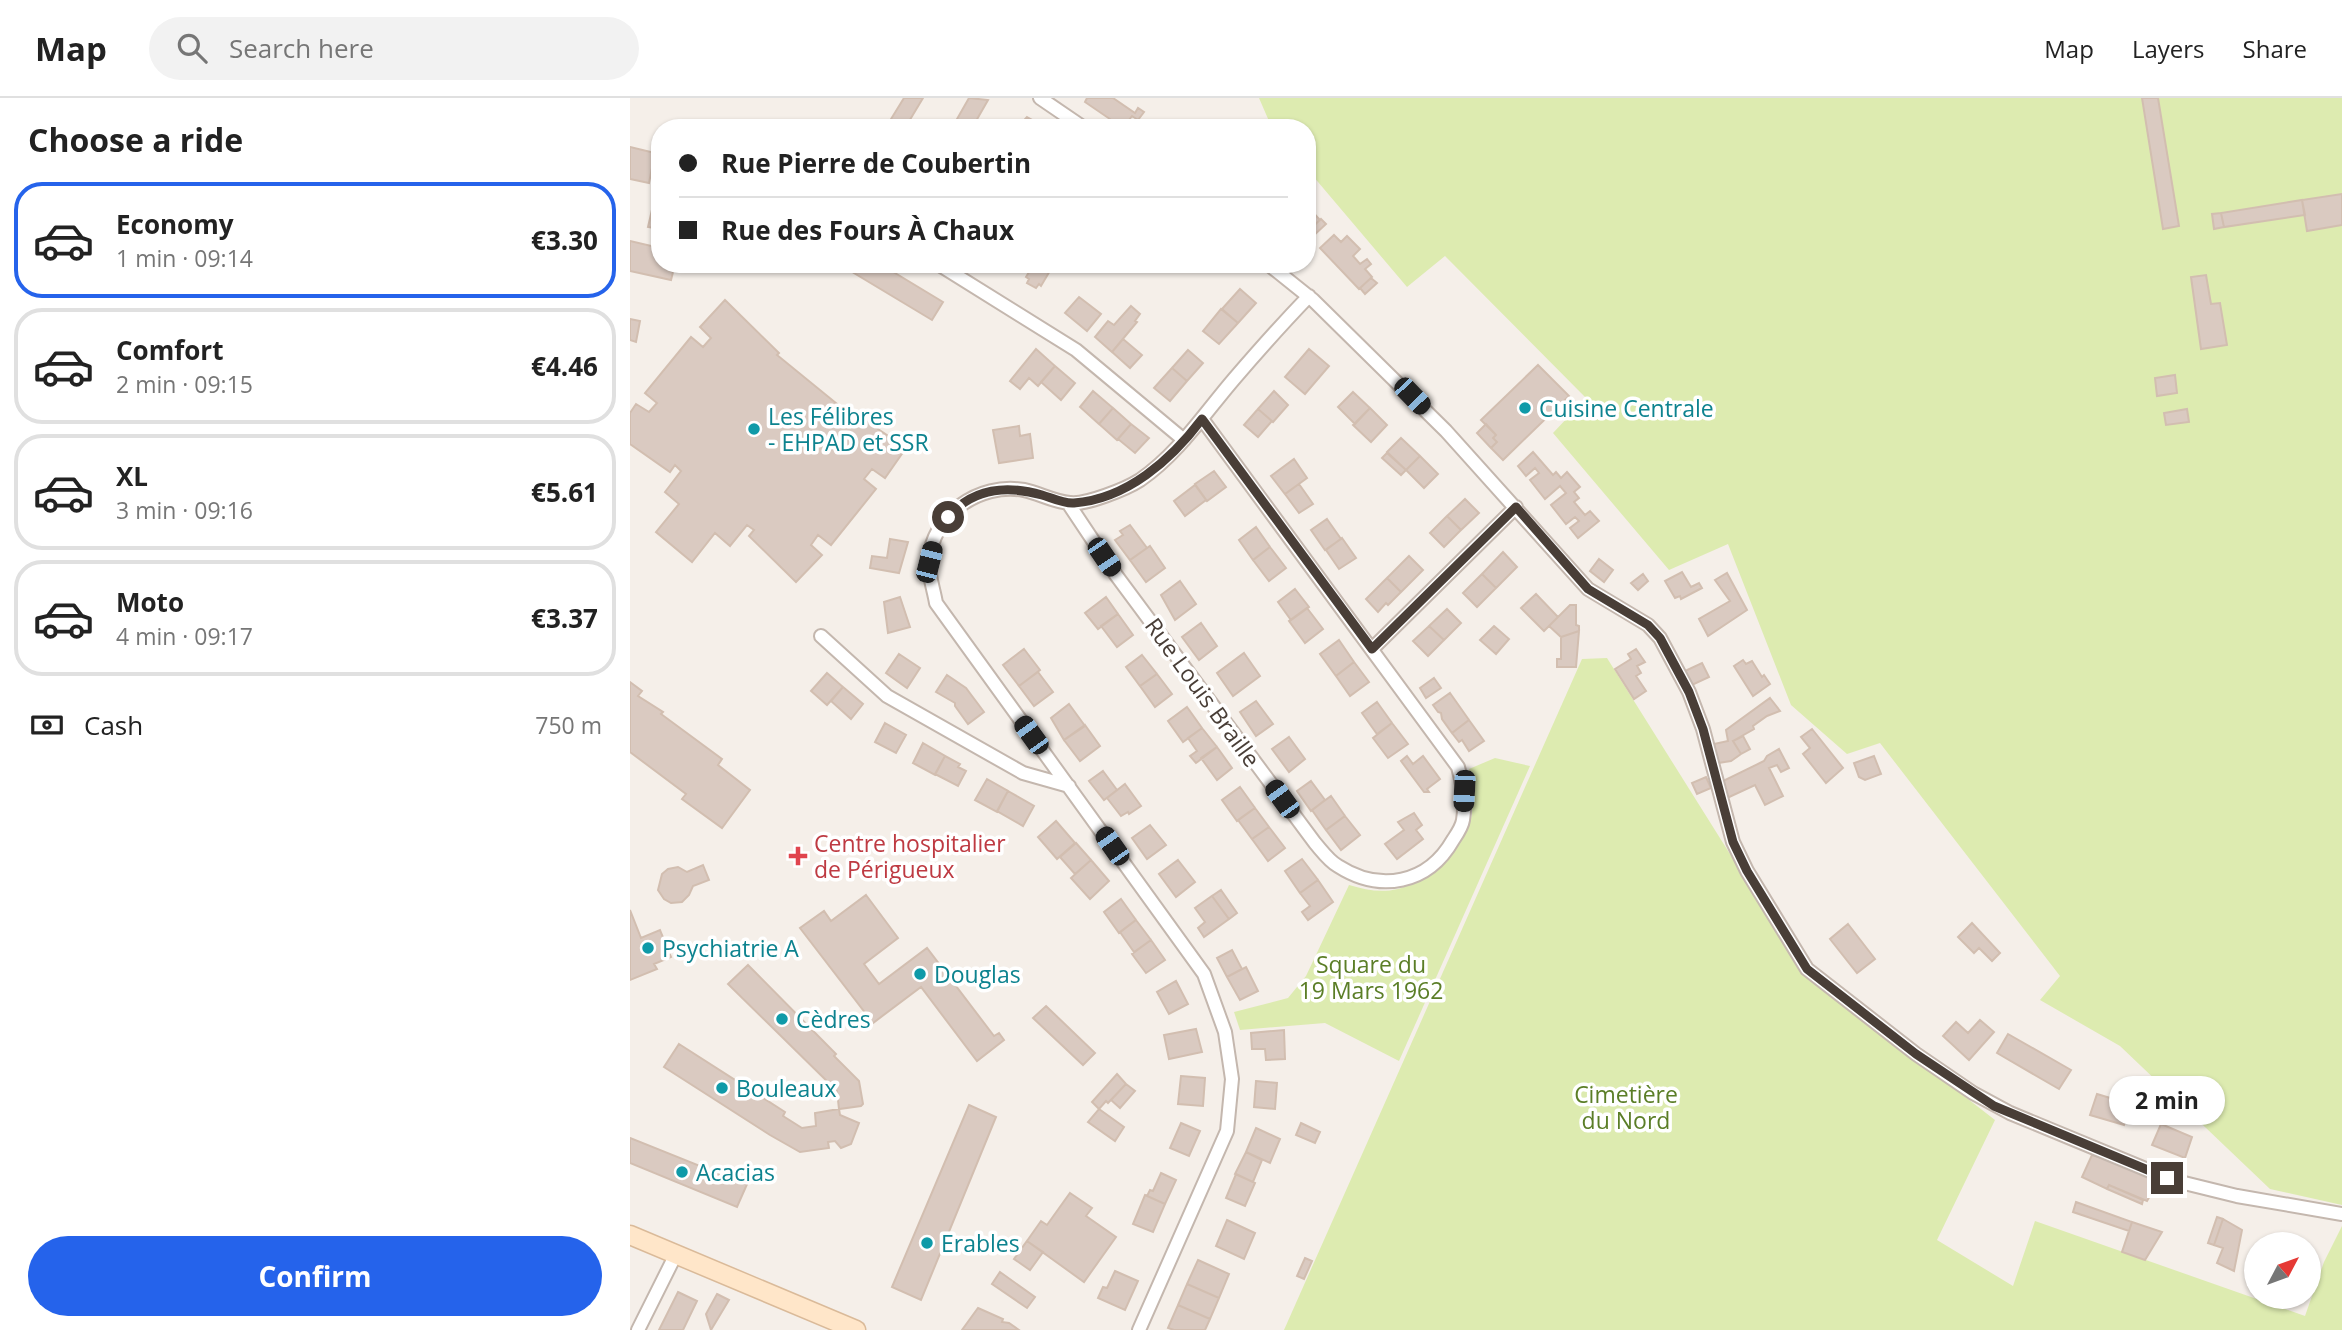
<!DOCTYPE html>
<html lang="en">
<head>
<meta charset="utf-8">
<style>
  body { margin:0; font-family:"Open Sans",sans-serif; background:#f2f2f2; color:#222; height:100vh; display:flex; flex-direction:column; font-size:26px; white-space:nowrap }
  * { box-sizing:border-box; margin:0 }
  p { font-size:23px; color:#767676 }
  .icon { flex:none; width:38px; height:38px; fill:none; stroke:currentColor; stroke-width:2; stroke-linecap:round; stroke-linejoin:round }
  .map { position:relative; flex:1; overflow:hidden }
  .details { display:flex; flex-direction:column; background:#fff; width:630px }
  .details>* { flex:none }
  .banner { position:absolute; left:21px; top:21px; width:665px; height:154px; border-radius:28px; box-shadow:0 2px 5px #0004; display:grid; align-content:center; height:154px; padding:0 28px; background:#fff }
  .needle { width:46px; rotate:49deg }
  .controls { position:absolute; left:1614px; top:1134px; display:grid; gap:14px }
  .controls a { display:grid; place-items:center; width:77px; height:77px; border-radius:50%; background:#fff; box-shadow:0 2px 5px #0004; font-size:35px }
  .end { position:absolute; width:32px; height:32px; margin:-16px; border:9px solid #493e37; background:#fff; box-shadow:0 0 0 4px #fff }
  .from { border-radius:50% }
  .bubble { position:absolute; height:49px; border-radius:24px; background:#fff; box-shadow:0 2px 5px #0004; font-size:23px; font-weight:700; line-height:49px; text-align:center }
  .car { position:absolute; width:21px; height:42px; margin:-21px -10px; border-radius:9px; box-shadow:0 0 5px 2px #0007; background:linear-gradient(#222 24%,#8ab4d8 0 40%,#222 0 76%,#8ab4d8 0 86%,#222 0) }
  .banner b { display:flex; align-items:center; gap:24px; height:66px; font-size:26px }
  .banner b+b { border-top:2px solid #e0e0e0 }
  .banner i { width:18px; height:18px; background:#222 }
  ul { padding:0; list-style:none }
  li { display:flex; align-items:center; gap:21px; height:116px; margin:0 14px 10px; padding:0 14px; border:4px solid #e0e0e0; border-radius:28px }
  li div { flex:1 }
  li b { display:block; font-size:26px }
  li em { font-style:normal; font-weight:700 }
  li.current { border-color:#2563eb }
  li>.icon { width:63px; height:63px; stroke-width:1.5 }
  h2 { padding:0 28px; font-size:32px; line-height:84px }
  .pay { display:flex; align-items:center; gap:18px; height:77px; padding:0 28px; font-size:26px }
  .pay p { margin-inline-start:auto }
  .button { display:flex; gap:14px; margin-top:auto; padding:14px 28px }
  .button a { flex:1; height:80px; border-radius:42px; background:#2563eb; color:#fff; font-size:28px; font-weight:700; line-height:80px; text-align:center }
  header { display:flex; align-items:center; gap:42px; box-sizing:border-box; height:98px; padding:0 35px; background:#fff; border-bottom:2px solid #e0e0e0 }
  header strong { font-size:33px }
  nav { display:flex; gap:38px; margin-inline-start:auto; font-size:24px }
  .search { width:490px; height:63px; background:#f2f2f2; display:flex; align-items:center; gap:18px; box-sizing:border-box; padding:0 24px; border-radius:38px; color:#767676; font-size:26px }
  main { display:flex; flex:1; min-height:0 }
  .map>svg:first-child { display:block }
  .green { fill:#ddebb0 }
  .building { fill:#dacac1; stroke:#d2beb0; stroke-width:2 }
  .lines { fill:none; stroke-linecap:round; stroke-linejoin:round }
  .minor-casing { stroke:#c4b7ae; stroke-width:16 }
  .secondary-casing { stroke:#daba99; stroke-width:21 }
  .minor { stroke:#fff; stroke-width:12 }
  .secondary { stroke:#ffe6c9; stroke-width:18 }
  .route { stroke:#493e37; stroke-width:9 }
  .culture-dot { fill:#0f9aa8; stroke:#fff; stroke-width:2.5 }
  .health-dot { fill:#e0444e; stroke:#fff; stroke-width:2.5 }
  .labels { text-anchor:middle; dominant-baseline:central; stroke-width:7; stroke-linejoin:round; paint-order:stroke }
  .culture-label { font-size:23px; fill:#0d838f; stroke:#fff; text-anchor:start }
  .street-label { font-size:23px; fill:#493e37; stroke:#fff }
  .health-label { font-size:23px; fill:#be3a42; stroke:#fff; text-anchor:start }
  .park-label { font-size:23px; fill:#5b7e27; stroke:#fff }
</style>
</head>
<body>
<header>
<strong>Map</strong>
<div class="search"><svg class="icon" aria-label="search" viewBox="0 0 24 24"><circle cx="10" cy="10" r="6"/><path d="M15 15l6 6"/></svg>Search here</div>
<nav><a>Map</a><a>Layers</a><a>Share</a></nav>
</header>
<main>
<section class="details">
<h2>Choose a ride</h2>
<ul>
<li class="current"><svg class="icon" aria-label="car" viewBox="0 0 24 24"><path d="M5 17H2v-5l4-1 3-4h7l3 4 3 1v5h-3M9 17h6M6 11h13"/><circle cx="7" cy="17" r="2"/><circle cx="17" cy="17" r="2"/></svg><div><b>Economy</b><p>1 min · 09:14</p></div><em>€3.30</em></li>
<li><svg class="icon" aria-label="car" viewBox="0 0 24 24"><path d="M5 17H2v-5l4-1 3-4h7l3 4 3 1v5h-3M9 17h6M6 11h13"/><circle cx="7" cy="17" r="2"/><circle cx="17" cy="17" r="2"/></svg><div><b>Comfort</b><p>2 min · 09:15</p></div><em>€4.46</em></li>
<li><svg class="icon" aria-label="car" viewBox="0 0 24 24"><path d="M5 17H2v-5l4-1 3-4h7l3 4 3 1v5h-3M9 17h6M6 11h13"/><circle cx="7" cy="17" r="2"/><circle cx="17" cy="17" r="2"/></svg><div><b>XL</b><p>3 min · 09:16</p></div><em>€5.61</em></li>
<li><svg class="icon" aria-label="car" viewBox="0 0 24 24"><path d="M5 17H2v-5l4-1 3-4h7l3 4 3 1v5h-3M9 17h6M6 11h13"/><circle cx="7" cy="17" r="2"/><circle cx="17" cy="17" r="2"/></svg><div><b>Moto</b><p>4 min · 09:17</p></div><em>€3.37</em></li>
</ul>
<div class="pay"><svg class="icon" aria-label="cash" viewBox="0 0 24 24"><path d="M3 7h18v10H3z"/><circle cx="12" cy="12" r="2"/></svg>Cash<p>750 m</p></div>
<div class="button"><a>Confirm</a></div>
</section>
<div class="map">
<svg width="1712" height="1232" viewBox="0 0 1712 1232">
  <rect width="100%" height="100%" fill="#f5efe9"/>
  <path class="green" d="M629,0H1712V1107L1640,1091L1490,948L1410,902L1430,878L1250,645L1217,656L1161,607L1098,446L1039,472L923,335L956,300L815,158L777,189L677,71V30H642Z
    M977,560L1174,874L1365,1022L1307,1142L1383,1188L1405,1123L1675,1218L1694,1164L1712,1128V1232H654L952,561Z
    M865,660L900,668L769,963L695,925L610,932L604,914L658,900L676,878L719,787C736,792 751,795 768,791C795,783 839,744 842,715C843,701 840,685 839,671Z"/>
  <path class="building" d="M274,0H293L275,30H263L261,28L263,23L261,21Z
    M339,0L358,2L342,30H332L327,26L329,22L327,21Z
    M457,0H483L505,15L508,10L514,14L508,22L502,18L493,30L455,4Z
    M1512,0H1528L1549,128L1533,131Z
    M397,19L406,24L403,28L406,30H387Z
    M0,49L25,55L19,85L0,81Z
    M1712,96V127L1677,133L1672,102Z
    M25,99L30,100V131L18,129Z
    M1672,102L1675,117L1594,129L1591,115Z
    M677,108L690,122L677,133Z
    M1591,115L1594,129L1584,131L1582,116Z
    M691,121L696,126L683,138L678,133Z
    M704,137L711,144L717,138L730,151L723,158L730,166L737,161L741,166L735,171L742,179L729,191L690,150Z
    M0,143L30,150V166H45L41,182L0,173Z
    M209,166H250L313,204L302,222Z
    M404,166H424L411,188L409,186L406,190L397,185L399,181L396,179Z
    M1576,177L1581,206L1590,205L1597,247L1571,251L1561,179Z
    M741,180L747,185L735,196L730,190Z
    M610,191L626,205L608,225L592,211Z
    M449,199L471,216L457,233L435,215Z
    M95,202L149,255L147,257L212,310L214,308L276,350L255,380L242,371L234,381L246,391L201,447L188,437L181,447L192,457L166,484L119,438L124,432L117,427L100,448L85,435L62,464L26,434L49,406L35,394L51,373L45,367L40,374L0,346V315L6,306L19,314L27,305L15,295L61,239L73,249L81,240L70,229Z
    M501,208L510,216L505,223L507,224L482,254L465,239L478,223L484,227Z
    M591,211L608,225L589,246L573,233Z
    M0,221L10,223L6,244L0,242Z
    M493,241L512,257L500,270L482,254Z
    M406,251L425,268L408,288L399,280L390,291L380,283Z
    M679,251L699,268L675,296L655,279Z
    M558,252L573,265L557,283L542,270Z
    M908,267L939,298L873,362L861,350L867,344L863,340L866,337L851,322Z
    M425,268L445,285L431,302L411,284Z
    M542,270L557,283L540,303L524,290Z
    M1545,277L1547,295L1527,298L1525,280Z
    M463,293L483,310L469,326L450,309Z
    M644,293L658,307L643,324L628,311Z
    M723,294L740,310L725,326L708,309Z
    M483,310L501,326L487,342L469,326Z
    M740,310L757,327L741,344L723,327Z
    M628,311L642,323L628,339L614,327Z
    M1557,311L1559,324L1536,327L1534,315Z
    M501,326L519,340L505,355L488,341Z
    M856,326L866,337L863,340L867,344L861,350L847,335Z
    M389,328L390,338L400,336L403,360L369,365L363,332Z
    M771,340L790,358L776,372L757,354Z
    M903,354L923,377L926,374L931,380L937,374L950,389L944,394L949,400L944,404L955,417L960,413L969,423L948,440L940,430L949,423L945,419L936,426L921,407L936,395L930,388L915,401L900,382L909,375L905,370L896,378L888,368Z
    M757,355L776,372L771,377L752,360Z
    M790,358L808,376L794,390L776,372Z
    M664,361L677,380L655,396L641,378Z
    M584,373L596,389L577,403L565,386Z
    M669,386L683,406L669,415L655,396Z
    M565,387L576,402L555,418L544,403Z
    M835,401L849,415L831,432L817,418Z
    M817,418L831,432L814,449L800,435Z
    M697,421L711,441L695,452L681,432Z
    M500,427L517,450L500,462L485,442L493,437L490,433Z
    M626,429L640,449L623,462L609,442Z
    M712,440L726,460L709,471L696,452Z
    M260,441L278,444L269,475L240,470L242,458L257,460Z
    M520,448L535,470L516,484L500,462Z
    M640,449L656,470L639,483L623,462Z
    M873,454L887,469L866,490L852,476Z
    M779,458L793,472L771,494L757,480Z
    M969,461L983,472L974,484L960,473Z
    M1052,474L1061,489L1069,485L1072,490L1051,501L1050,498L1045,500L1035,483Z
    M1097,475L1117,512L1078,538L1069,521L1100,503L1085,482Z
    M852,476L866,490L847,509L833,495Z
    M1013,476L1018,483L1008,492L1001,485Z
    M757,480L771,494L758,507L756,505L748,514L736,501Z
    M550,483L566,506L545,522L531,497Z
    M665,491L679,509L661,522L648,504Z
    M906,496L928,519L914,533L891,510Z
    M270,499L280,529L258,535L254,504Z
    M476,499L488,516L468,531L455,515Z
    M940,507H946V527L949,528V533L931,539L919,528Z
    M677,510L693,531L675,545L659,523Z
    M817,511L831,525L814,542L799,528Z
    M488,516L503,537L487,549L471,528Z
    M571,525L587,548L569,562L552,539Z
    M799,528L814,542L798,558L783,543Z
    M864,528L879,541L866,556L850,542Z
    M949,533L946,569H927V561H931V539Z
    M709,542L724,564L706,578L690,556Z
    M394,551L410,572L389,588L373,567Z
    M1006,551L1015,564L1007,568L1011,575L1006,578L1016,593L1004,601L985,571L1001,561L998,556Z
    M614,555L630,578L603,598L587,575Z
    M269,556L290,570L277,590L256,575Z
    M512,557L527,576L510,588L496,569Z
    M1113,562L1116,566L1122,563L1132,579L1134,577L1140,586L1123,598L1104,568Z
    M724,564L739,584L720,598L706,578Z
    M1072,565L1079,579L1062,587L1055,573Z
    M408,574L423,594L404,608L389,588Z
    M197,575L213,589L197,607L181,593Z
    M527,576L542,596L525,609L510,588Z
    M317,577L336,590L354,614L338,626L325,608V605L306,594Z
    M804,580L811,590L796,600L790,590Z
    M0,584L12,593L8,598L33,614L31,616L92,661L88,667L120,692L92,730L52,701L56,696L0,654Z
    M213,589L233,606L221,621L201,603Z
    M820,595L839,622L822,635L812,621L811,615L808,614L803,607Z
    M1140,600L1150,613L1137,618L1123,628L1124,631L1103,643L1111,656L1101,663L1088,665L1084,646L1098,643L1096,632Z
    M626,603L643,626L626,638L610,614Z
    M747,604L762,625L747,636L732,615Z
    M439,606L455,628L434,642L421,620Z
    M557,609L572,630L553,644L538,623Z
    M839,622L854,643L839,653L832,642L829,644L822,635Z
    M255,625L276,637L266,655L245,644Z
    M762,625L778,646L758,660L743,640Z
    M455,627L470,648L450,663L434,642Z
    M572,630L587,649L566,665L560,658L567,653L558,640Z
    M1182,631L1213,670L1196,685L1173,656L1180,650L1171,639Z
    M1113,638L1120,651L1111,656L1103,643Z
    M659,639L675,661L659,674L642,651Z
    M293,645L315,658L305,677L283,665Z
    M587,649L602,670L587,682L571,660Z
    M1149,651L1159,670L1151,674L1147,667L1139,670L1153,698L1135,707L1125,687L1097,700L1093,683L1134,663L1137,658Z
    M315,658L330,666L328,669L336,673L328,688L305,676Z
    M777,658L783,666L793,658L810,681L797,691L799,694H794L771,663Z
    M1244,658L1251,676L1235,682L1229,679L1224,665Z
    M473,673L487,692L474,702L459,683Z
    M1076,679L1081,690L1067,696L1062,685Z
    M357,681L378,693L367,714L345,702Z
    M681,683L695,702L681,713L667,693Z
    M495,686L511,708L499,716L498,714L491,718L477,700Z
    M610,689L625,710L607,723L592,702Z
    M378,693L404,708L393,728L367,713Z
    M701,698L715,718L696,732L682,712Z
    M625,710L639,729L622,741L608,722Z
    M784,715L792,727L786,732L793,741L767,761L755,746L774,732L768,724Z
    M715,718L730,737L711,752L696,732Z
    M426,723L445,745L427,761L408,739Z
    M520,727L536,747L517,761L502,740Z
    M639,729L655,750L638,763L622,741Z
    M446,745L461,762L445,776L430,759Z
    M672,761L688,782L670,795L655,773Z
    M461,762L479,783L460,801L441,780Z
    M548,762L565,784L546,799L529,776Z
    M73,767L79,782L63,788L59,797L52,804L41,805L34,801L28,792L32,776L38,771L48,769L57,774Z
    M688,782L703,804L678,822L672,814L680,808L670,795Z
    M591,792L607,815L599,821L582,798Z
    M236,797L268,840L234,866L249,886L297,850L364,938L369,935L374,942L347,963L291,889L243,925L170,830L194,813L201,823Z
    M582,798L599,821L574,839L568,830L575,824L565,810Z
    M491,801L506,822L489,835L474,814Z
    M0,812L11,840L30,832L41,859L24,866L27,871L0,882Z
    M506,822L521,842L504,854L490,834Z
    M1342,825L1370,855L1362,863L1349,850L1344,855L1328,839Z
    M1218,826L1245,861L1227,875L1200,841Z
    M521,842L535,862L516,875L502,856Z
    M602,852L612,871L597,879L587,860Z
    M118,867L206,956L204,958L229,983L233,1006L231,1008L209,1011L207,993L98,886Z
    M616,869L628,893L610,902L597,879Z
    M546,883L558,906L539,916L527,894Z
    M416,908L465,955L453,967L403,920Z
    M1350,922L1364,934L1339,962L1313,938L1326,924L1338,935Z
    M566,931L572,954L539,961L534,937Z
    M654,932L655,961L636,962L635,951H622L621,935Z
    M1378,936L1441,972L1429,991L1367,955Z
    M49,946L155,1014L153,1018L172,1030L186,1028L185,1015L209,1011L210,1017L229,1025L221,1046L211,1050L205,1043L198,1044L199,1050L170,1054L140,1037L34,969Z
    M487,976L496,986L478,1005L476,1003L469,1011L462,1004Z
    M551,978L575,980L573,1008L548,1006Z
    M626,983L647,985L645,1011L624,1009Z
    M496,986L505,993L490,1010L481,1002Z
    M1467,996L1500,1006L1494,1027L1460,1017Z
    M339,1007L366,1019L291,1202L262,1189Z
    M469,1011L494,1029L485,1043L458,1024Z
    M551,1025L570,1033L559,1058L540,1050Z
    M671,1025L690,1034L685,1045L666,1037Z
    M1531,1026L1562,1039L1555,1060L1522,1047Z
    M626,1030L650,1041L640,1065L616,1054Z
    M0,1040L112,1085L113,1082L118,1084L107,1109L0,1065Z
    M616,1054L632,1062L623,1084L605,1076Z
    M1462,1057L1489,1065L1519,1080L1524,1091L1517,1103L1479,1087L1477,1091L1452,1079Z
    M531,1075L546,1082L535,1106L517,1098L520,1092L523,1093Z
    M606,1076L625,1085L615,1108L596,1100Z
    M1479,1087L1513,1102L1512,1106L1477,1091Z
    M440,1095L462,1110L456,1118L486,1139L454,1184L397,1143L411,1123L417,1127Z
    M515,1097L535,1106L523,1134L503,1126Z
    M1446,1104L1502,1124L1499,1133L1443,1114Z
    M1587,1119L1593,1121L1584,1147L1578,1145Z
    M1593,1121L1612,1132L1604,1173L1587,1165L1593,1150L1584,1147Z
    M597,1122L625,1135L614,1161L586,1148Z
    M1502,1124L1532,1134L1515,1162L1492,1154Z
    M397,1143L413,1154L400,1172L384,1161Z
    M675,1160L682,1163L674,1181L667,1178Z
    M568,1162L599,1176L589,1200L557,1186Z
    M485,1173L508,1183L495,1212L468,1200L473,1189L477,1190Z
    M370,1174L405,1199L397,1210L362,1186Z
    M557,1186L589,1200L580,1221L548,1207Z
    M48,1194L67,1203L53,1232H29Z
    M87,1196L99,1202L81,1232L76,1216Z
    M548,1207L580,1221L575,1232H544L538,1230Z
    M348,1210L373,1221L372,1224L379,1225L389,1232H332Z"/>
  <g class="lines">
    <defs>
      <path id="minor" d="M410,0L454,30
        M308,166L446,252L554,342
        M638,166L683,202L816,333L958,491L1018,527L1030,540L1059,594L1073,631L1103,744L1117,773L1177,871L1286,956L1343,995L1380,1015L1542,1082L1607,1098L1712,1116
        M438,405L486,477L685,745C692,753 699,763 708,768C750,795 798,786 823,742C827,736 832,729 833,722C836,704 833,687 828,669L572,321
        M191,538L257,598L393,675L439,688
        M742,551L886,409
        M8,1232L46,1156
        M509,1232L597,1033L602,981L595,934L574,876L306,505C304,492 298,476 299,463C302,417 349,384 394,392C409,395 424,404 440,405C456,407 496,391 510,382C548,356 574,316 604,281C628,253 653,225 679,198"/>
      <path id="secondary" d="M0,1137L226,1232"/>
    </defs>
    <use href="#minor" class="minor-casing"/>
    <use href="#secondary" class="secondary-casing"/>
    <use href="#minor" class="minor"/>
    <use href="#secondary" class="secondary"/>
  </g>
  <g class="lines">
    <path class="route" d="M318,419C343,390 377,387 412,397C422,400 434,406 444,405C497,401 541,362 572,321L742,551L886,409L958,491L1018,527L1030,540L1059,594L1073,631L1103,744L1117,773L1177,871L1286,956L1364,1008L1537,1080"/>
  </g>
  <g class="culture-dot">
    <circle cx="895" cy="310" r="7"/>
    <circle cx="124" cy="331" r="7"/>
    <circle cx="18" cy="850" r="7"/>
    <circle cx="290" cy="876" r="7"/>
    <circle cx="152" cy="921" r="7"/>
    <circle cx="92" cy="990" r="7"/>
    <circle cx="52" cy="1074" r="7"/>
    <circle cx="297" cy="1145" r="7"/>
  </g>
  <path class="health-dot" d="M164.5 747.5h7v7h7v7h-7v7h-7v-7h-7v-7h7z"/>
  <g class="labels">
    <g class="culture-label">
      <text x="909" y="310">Cuisine Centrale</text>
      <text x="138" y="318">Les Félibres<tspan x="138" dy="26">- EHPAD et SSR</tspan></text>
      <text x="32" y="850">Psychiatrie A</text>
      <text x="304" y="876">Douglas</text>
      <text x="166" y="921">Cèdres</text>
      <text x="106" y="990">Bouleaux</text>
      <text x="66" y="1074">Acacias</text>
      <text x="311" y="1145">Erables</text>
    </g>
    <g class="street-label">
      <text transform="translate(573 594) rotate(54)">Rue Louis Braille</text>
    </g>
    <g class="health-label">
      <text x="184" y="745">Centre hospitalier<tspan x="184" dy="26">de Périgueux</tspan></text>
    </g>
    <g class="park-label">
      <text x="741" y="866">Square du<tspan x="741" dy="26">19 Mars 1962</tspan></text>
      <text x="996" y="996">Cimetière<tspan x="996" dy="26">du Nord</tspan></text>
    </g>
  </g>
</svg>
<div class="controls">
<a><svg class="needle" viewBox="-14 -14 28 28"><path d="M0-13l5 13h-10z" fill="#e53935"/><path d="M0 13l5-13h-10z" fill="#767676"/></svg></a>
</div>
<i class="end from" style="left:318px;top:419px"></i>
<i class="end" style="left:1537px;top:1080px"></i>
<div class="bubble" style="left:1479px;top:978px;width:116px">2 min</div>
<i class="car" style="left:782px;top:298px;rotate:136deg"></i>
<i class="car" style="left:474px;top:459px;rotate:146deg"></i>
<i class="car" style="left:299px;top:464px;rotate:14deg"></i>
<i class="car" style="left:401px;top:637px;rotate:324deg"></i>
<i class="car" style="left:834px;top:693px;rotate:183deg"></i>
<i class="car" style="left:652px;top:701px;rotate:324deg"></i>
<i class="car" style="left:482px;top:748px;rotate:325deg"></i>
<div class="banner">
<b><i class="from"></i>Rue Pierre de Coubertin</b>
<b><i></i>Rue des Fours À Chaux</b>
</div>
</div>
</main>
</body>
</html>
